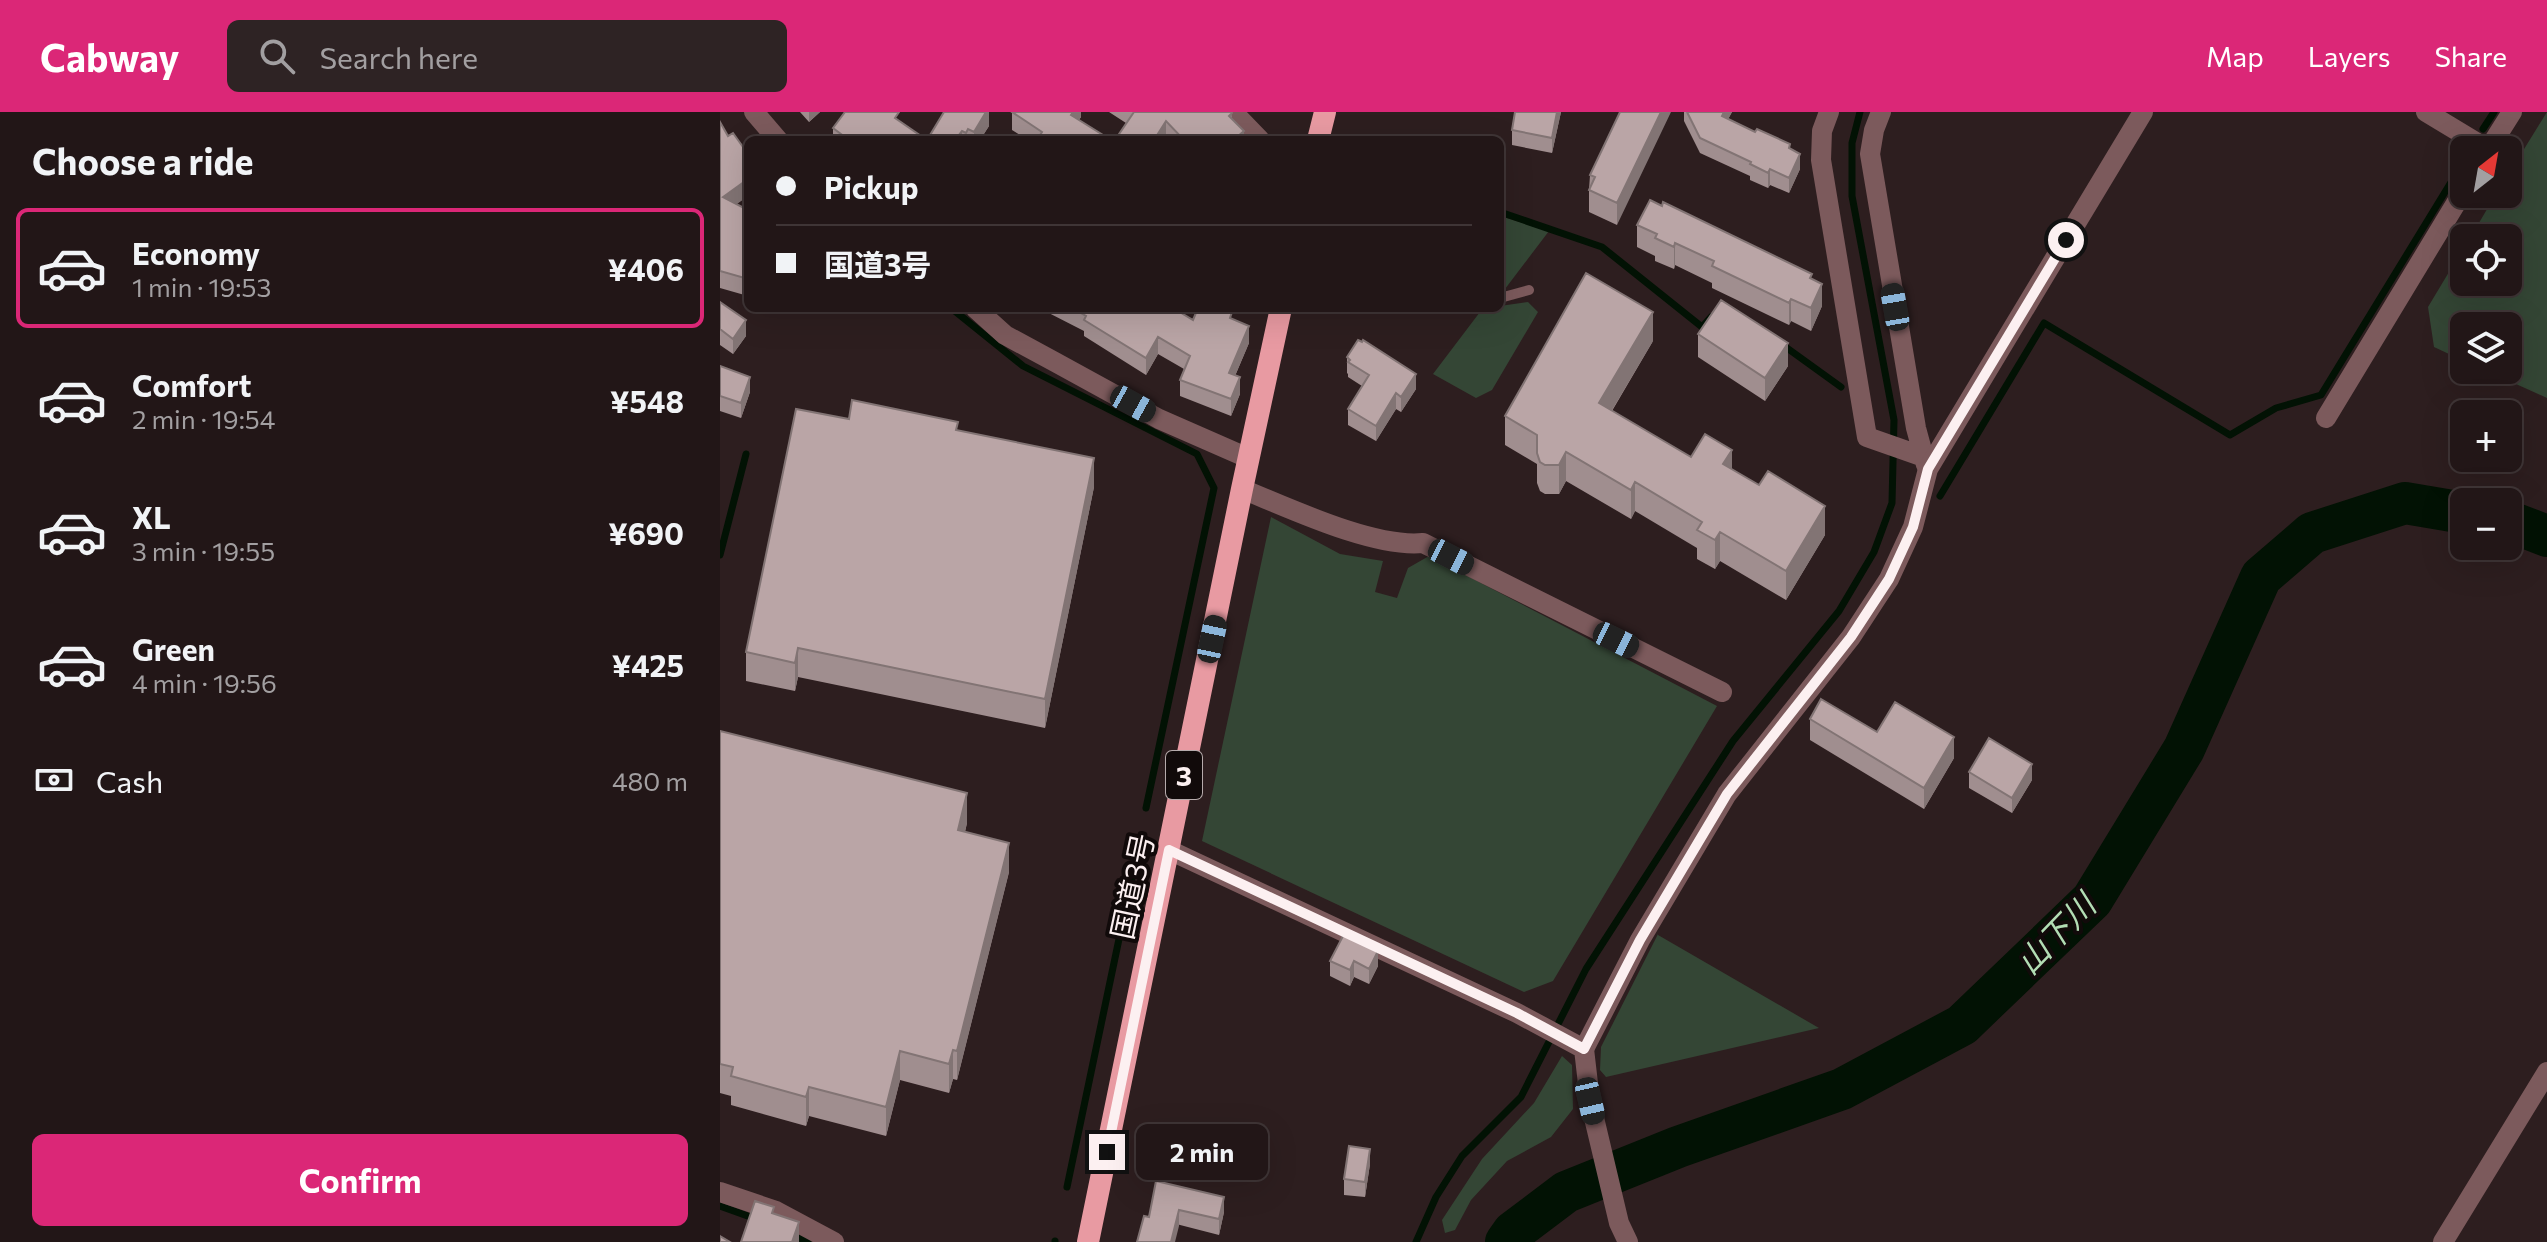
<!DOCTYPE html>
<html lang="en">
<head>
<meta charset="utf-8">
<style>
  body { margin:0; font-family:Commissioner,"Noto Sans JP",sans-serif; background:#2e2324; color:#f1f3f6; height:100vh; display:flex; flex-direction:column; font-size:30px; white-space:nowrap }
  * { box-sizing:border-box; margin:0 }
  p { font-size:26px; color:#a29fa1 }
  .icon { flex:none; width:44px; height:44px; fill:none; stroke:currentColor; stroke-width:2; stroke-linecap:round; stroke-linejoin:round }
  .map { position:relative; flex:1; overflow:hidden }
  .details { display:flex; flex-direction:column; background:#221617; width:720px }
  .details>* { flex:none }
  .top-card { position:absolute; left:24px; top:24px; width:760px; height:176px; border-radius:12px; box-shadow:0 8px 32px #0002,0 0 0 2px #3f3536; display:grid; align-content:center; height:176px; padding:0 32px; background:#221617 }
  .needle { width:52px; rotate:31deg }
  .fabs { position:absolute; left:1730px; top:24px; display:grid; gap:16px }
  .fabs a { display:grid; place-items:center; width:72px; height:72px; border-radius:12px; background:#221617; box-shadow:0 8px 32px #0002,0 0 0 2px #3f3536; font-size:40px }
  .end { position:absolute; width:36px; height:36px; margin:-18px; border:10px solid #fcf0f1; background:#111; box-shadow:0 0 0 4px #111 }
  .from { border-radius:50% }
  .bubble { position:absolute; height:56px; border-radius:12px; background:#221617; box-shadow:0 8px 32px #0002,0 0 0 2px #3f3536; font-size:26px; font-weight:700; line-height:56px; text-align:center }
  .car { position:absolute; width:24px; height:48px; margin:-24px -12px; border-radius:10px; box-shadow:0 0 6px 2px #0007; background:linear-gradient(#222 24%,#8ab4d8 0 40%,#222 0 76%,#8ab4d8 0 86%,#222 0) }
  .top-card b { display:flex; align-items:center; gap:28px; height:76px; font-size:30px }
  .top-card b+b { border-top:2px solid #3f3536 }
  .top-card i { width:20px; height:20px; background:#f1f3f6 }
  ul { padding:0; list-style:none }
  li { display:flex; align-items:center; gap:24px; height:120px; margin:0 16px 12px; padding:0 16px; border:4px solid transparent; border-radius:12px }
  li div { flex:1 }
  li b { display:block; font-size:30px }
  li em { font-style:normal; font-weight:700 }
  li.on { border-color:#db2777 }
  li>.icon { width:72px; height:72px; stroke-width:1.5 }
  h2 { padding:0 32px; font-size:36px; line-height:96px }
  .pay { display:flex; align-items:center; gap:20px; height:88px; padding:0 32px; font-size:30px }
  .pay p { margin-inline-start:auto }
  .cta { display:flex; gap:16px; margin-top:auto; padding:16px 32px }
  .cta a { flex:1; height:92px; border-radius:12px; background:#db2777; color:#fff; font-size:32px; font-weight:700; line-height:92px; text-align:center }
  header { display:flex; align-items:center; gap:48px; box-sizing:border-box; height:112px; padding:0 40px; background:#db2777; color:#fff }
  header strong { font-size:38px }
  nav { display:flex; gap:44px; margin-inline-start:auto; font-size:28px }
  .search { width:560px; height:72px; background:#2e2324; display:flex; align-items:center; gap:20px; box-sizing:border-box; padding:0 28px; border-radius:12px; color:#a29fa1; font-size:30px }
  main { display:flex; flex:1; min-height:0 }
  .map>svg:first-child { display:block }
  .green { fill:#344635 }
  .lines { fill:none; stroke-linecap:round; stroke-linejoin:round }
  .stream { stroke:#021204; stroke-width:7 }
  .river { stroke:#021204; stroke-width:42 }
  .service { stroke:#7c5a5c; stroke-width:10 }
  .minor { stroke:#7c5a5c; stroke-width:20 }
  .tertiary { stroke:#7c5a5c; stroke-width:20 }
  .trunk { stroke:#e89aa2; stroke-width:22 }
  .wall { fill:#a08e8f }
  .shaded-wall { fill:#827474 }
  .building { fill:#baa5a6; stroke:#827474; stroke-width:2 }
  .route { stroke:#fcf0f1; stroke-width:10 }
  .labels { text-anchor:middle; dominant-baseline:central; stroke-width:8; stroke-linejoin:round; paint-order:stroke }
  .shield { fill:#110a0a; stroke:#b6abac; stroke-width:2 }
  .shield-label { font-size:28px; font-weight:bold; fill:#fcf0f1 }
  .street-label { font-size:30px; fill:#fcf0f1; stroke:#110a0a }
  .water-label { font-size:32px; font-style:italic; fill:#b2ddb4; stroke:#110a0a }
</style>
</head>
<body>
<header>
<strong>Cabway</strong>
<div class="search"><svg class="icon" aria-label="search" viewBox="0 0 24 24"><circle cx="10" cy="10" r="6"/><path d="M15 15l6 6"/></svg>Search here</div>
<nav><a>Map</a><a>Layers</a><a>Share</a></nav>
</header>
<main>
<section class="details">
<h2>Choose a ride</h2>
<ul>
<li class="on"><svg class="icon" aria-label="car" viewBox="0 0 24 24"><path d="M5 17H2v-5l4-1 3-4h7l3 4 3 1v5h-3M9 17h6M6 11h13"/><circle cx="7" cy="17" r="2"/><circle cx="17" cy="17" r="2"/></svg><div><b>Economy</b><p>1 min · 19:53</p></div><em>¥406</em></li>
<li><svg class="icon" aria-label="car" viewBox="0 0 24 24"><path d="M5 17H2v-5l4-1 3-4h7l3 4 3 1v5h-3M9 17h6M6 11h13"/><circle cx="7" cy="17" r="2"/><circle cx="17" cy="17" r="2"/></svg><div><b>Comfort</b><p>2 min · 19:54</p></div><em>¥548</em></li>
<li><svg class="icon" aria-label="car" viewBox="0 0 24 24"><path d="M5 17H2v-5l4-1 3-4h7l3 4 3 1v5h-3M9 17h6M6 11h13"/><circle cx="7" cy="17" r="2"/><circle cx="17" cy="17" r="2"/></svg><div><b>XL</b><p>3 min · 19:55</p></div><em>¥690</em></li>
<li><svg class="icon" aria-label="car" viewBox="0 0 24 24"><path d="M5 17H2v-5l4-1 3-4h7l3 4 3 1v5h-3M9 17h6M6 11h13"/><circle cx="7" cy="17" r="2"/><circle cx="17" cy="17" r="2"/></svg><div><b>Green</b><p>4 min · 19:56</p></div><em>¥425</em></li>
</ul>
<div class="pay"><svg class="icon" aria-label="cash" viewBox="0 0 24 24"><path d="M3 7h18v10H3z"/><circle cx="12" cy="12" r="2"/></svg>Cash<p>480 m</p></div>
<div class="cta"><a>Confirm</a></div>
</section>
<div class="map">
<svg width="1827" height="1130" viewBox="0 0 1827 1130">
  <rect width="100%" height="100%" fill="#2d1e1f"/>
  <path class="green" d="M1827,0V286L1765,258H1788V214H1744V249L1714,235L1708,195L1744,135V170H1788V126H1750L1776,82H1788V63Z
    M780,104L829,119L785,177L780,178Z
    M808,190L818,200L772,278L756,286L713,262L763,196H780V194Z
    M551,405L620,442L663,449L655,480L677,486L688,456L709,444L997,594L833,869L804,880L482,729Z
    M938,822V823L1099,916L886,965L880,958L881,935Z
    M842,944L852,953L853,997L831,1025L787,1049L751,1088L735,1118L725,1121L722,1108L762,1047L814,991Z"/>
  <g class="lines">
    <path class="stream" d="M1763,17L1774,0
      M780,100L882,135L982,215L991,205
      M231,196L303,254L477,342L494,376L426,696
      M1060,231L1121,275
      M1220,384L1324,211L1510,323L1556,296L1601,283L1744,49
      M0,443L26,342
      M347,1075L416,746
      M0,1094L36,1107
      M73,1123L88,1130
      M335,1130V1129
      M696,1130L716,1085L742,1044L801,985L866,857L1013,629L1119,499L1154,440L1172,391L1174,308L1132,84V31L1140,0"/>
    <path class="river" d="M1788,409L1827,424
      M786,1130L793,1120L846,1080L958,1035L1122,977L1242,913L1372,788L1464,637L1541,465L1592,421L1685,391L1744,401"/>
    <path class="service" d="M780,186L809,178"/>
    <path class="minor" d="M34,0L58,28
      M513,0L540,28
      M1109,0L1102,19L1101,48L1147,325L1204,345
      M1161,0L1154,18L1150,42L1196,316L1206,353
      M1706,0L1769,38
      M1768,38L1792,0
      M255,196L285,223L335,250L439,307L528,346
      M1606,306L1744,78
      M522,377C569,396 653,436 703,431L1002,580
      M449,738L797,901L864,937L870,989L899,1111L908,1130
      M0,1080L56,1099L114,1130
      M1723,1130L1827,960"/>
    <path class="tertiary" d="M864,937L920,828L1007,682L1131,525L1169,467L1193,415L1208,357L1423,0"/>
    <path class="trunk" d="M598,28L605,0
      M368,1130L522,377L561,196"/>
  </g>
  <path class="wall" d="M80,0H100L89,10Z
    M269,0V14L260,28H113V16L180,9L207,28Z
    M361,0V5L359,8L391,28H308L292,18V1Z
    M389,0H511L512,7L524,28H448L446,26L445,28H395L406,11Z
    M795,0H841L832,41L792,33V18Z
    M900,0L897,113L869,100V78L870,63Z
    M964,0H1012L1008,7L1070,37L1080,57L1069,81L1050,73L1048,76L1030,68V64L980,41L964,9Z
    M0,10L28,84L16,92L28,98V184L0,176Z
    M917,113L1092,167L1102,194L1091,219L1071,209L1069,213L992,176V171L955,153L954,157L935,149V144L917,135Z
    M0,190L26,224L13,242L0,233Z
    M319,196H453L473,208L512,207L529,231L515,264L520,282L511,304L460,284V268L464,257L438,242L426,263L364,224V219Z
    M978,222L1068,254L1045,289L978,245Z
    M933,229L892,299L971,345L1012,357L1105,423L1066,488L1000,449L995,457L977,447V436L915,399L911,407L846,369L839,382H825L820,379L817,371V352L785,333V304Z
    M627,245L696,277L681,300L676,297L656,329L628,313V297L642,274L628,265V262L627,261Z
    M0,254L30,280L21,306L0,299Z
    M129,307L238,318L374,375L325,616L78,565L75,579L26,569V540Z
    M1090,607L1157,620L1234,646L1204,697L1090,628Z
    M0,619L247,711L245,720L289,760L237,968L233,967L229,981L180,968L166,1024L89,1004L86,1014L11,993V984L0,981Z
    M1249,660L1312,668L1292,701L1249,676Z
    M658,839V854L649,872L634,865L630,874L610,864V849Z
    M650,1052L645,1085L624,1083V1067Z
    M436,1069L504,1100L499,1123L429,1105Z"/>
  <path class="shaded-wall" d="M89,0H100L89,10Z
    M266,0H269V14L260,28H254V20Z
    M353,0H361V5L351,20V3Z
    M837,0H841L832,41V26Z
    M941,0H951L897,113V91Z
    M1004,0H1012L1002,19V4Z
    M446,9V26L445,28H434Z
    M242,19V28H235Z
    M524,19V28H517V25Z
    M1080,42V57L1069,81V66Z
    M1050,57V73L1048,76V61Z
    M28,67V84L3,102V85Z
    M955,131V153L954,157V135Z
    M1102,172V194L1091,219V196Z
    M1071,187V209L1069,213V191Z
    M933,200V229L879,320V291Z
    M26,208V224L13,242V227Z
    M529,214V231L509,278V261Z
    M438,225V242L426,263V246Z
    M1068,231V254L1045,289V266Z
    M696,262V277L681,300V285Z
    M30,265V280L21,306V291Z
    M520,265V282L511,304V287Z
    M676,281V297L656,329V314Z
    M1012,338V367L1003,352Z
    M846,340V369L839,382V353Z
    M374,346V375L325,616V587Z
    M915,370V399L911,407V378Z
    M1105,394V423L1066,488V459Z
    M1000,420V449L995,457V428Z
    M78,536V565L75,579V551Z
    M1234,625V646L1204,697V676Z
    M1312,652V668L1292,701V686Z
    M247,681V711L238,748V718Z
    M289,731V760L237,968V939Z
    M658,839V854L649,872V857Z
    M634,849V865L630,874V858Z
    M233,938V967L229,981V952Z
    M180,939V968L166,1024V995Z
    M89,975V1004L86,1014V985Z
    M650,1037V1052L645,1085V1070Z
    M504,1085V1100L499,1123V1107Z
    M459,1098V1114L455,1130H451Z
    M79,1110V1130H72Z"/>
  <path class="building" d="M125,0H179L175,6L207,28L224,0H266L254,20L248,17L246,21L242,19L235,28H129L113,16Z
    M292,0H353L351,3L391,28H317L322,20Z
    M414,0H511L512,1L509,4L524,19L517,25L519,28H464L446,9L434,28H395Z
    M795,0H837L832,26L792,18Z
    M900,0H941L897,91L869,78L875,65L870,63Z
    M967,0H1004L1002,4L1035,20L1037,17L1070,32L1069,36L1080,42L1069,66L1050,57L1048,61L1030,52L1031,50L980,26Z
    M0,10L8,24L13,21L28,42V67L3,85L28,98V167L0,159Z
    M930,88L942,94L943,90L1092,162L1090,166L1102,172L1091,196L1071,187L1069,191L992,154L994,149L955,131L954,135L935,126L937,122L917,113Z
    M866,161L933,200L879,291L971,345L985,322L1012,338L1003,352L1039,373L1048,359L1105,394L1066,459L1000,420L995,428L977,418L982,410L915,370L911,378L846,340L839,353H825L820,350L817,341V323L785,304Z
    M1001,188L1068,231L1045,266L978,222Z
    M0,190L26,208L13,227L0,217Z
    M352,196H453L473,208L478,196H503L512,200L510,206L529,214L509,261L520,265L511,287L460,268L470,244L438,225L426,246L364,208L366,204Z
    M638,228L642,230L643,228L696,262L681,285L676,281L656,314L628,297L649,263L628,250L630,248L627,245Z
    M0,254L30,265L21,291L0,284Z
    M132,288L238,310L236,318L374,346L325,587L78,536L75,551L26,540L76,297L129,307Z
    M1101,587L1157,620L1175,590L1234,625L1204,676L1090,607Z
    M0,619L247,681L238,718L289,731L237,939L233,938L229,952L180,939L166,995L89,975L86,985L11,964L13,955L0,952Z
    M1269,626L1312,652L1292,686L1249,660Z
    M624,822L658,839L649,857L634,849L630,858L610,849Z
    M629,1034L650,1037L645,1070L624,1067Z
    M436,1069L504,1085L499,1107L459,1098L451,1130H417L424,1104L429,1105Z
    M35,1089L54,1095L52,1101L79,1110L72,1130H21Z
    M0,1124L10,1130H0Z"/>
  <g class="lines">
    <path class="route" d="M387,1040L449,738L797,901L864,937L920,828L1007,682L1131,525L1169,467L1193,415L1208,357L1346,128"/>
  </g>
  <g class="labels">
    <rect class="shield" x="446" y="639" width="36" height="48" rx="6"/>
    <g class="shield-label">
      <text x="464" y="663">3</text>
    </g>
    <g class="street-label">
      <text transform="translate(411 774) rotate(-78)">国道3号</text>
    </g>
    <g class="water-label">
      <text transform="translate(1335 821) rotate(-46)">山下川</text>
    </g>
  </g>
</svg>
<div class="fabs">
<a><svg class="needle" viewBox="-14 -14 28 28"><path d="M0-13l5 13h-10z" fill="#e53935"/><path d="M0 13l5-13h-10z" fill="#a29fa1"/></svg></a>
<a><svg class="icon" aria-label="locate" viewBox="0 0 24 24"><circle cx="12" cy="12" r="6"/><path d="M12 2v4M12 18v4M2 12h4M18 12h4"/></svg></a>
<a><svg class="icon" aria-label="layers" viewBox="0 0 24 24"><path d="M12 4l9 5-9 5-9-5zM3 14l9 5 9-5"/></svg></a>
<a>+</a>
<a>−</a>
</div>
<i class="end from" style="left:1346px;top:128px"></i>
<i class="end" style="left:387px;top:1040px"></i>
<div class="bubble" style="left:416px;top:1012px;width:132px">2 min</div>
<i class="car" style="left:1175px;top:195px;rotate:350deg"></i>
<i class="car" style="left:413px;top:292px;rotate:119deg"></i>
<i class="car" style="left:731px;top:445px;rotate:117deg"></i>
<i class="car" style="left:492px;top:527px;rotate:12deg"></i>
<i class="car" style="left:896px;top:528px;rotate:116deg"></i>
<i class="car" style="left:870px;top:989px;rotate:167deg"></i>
<div class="top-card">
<b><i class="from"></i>Pickup</b>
<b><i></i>国道3号</b>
</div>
</div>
</main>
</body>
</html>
